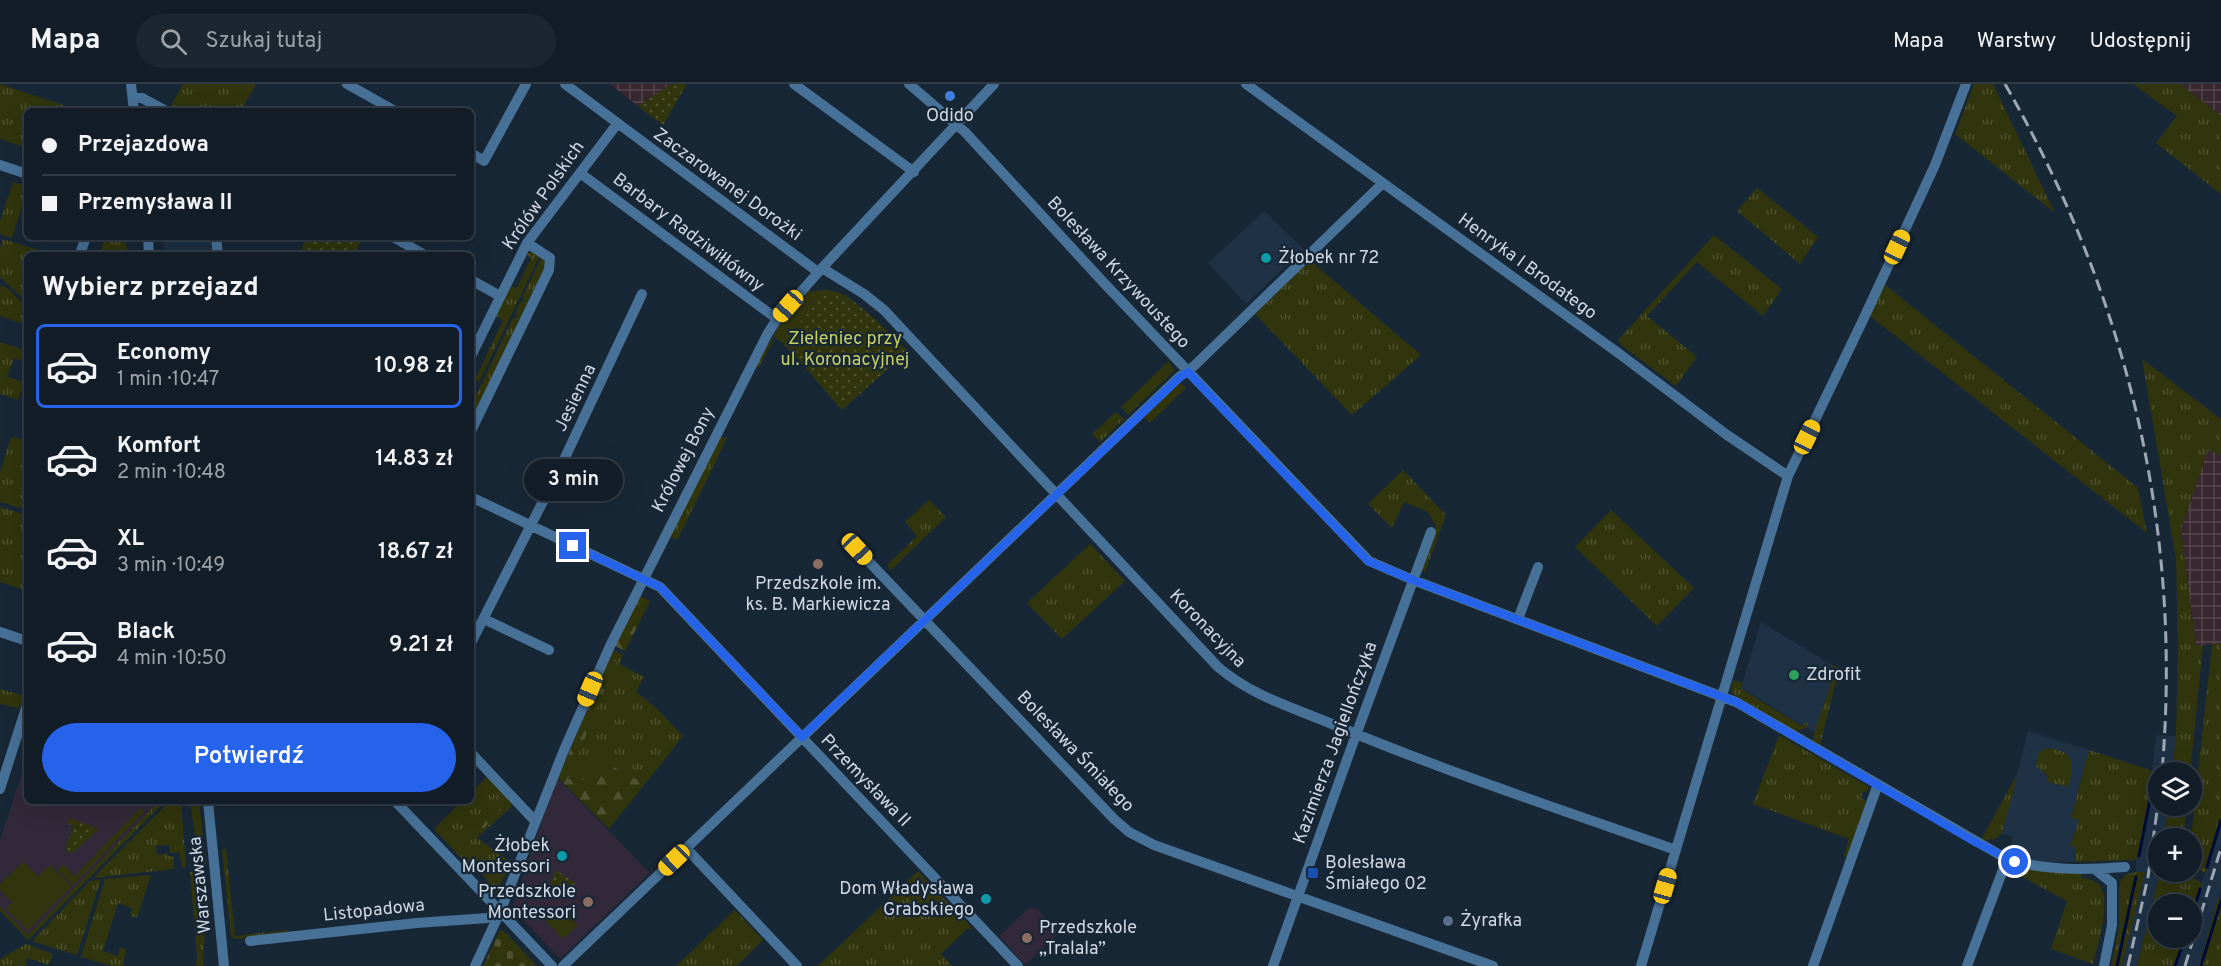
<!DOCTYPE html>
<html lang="pl">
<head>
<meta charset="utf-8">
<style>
  body { margin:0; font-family:Overpass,sans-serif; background:#1b2630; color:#f1f3f6; height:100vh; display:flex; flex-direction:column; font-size:22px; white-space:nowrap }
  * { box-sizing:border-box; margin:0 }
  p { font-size:20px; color:#9ca2a8 }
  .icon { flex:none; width:33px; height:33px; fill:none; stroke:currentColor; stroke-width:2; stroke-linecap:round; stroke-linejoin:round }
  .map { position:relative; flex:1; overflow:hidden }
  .details { position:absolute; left:24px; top:168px; width:450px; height:552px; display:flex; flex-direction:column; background:#121d28; border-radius:9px; box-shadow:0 6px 24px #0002,0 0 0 2px #313b45 }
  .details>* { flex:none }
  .guide { position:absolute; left:24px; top:24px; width:450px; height:132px; border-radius:9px; box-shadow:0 6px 24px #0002,0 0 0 2px #313b45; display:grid; align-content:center; height:132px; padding:0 18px; background:#121d28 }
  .tools { position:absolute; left:2148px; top:678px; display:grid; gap:12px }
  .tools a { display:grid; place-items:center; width:54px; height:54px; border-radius:50%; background:#121d28; box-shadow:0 6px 24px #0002,0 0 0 2px #313b45; font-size:30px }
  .end { position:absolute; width:27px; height:27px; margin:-14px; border:8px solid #2563eb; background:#fff; box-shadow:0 0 0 3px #fff }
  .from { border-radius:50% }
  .bubble { position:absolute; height:42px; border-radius:21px; background:#121d28; box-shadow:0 6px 24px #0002,0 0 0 2px #313b45; font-size:20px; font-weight:600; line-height:42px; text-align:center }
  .car { position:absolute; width:18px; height:36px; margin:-18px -9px; border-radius:8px; box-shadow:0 0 4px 2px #0007; background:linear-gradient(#f5c518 24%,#345 0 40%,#f5c518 0 76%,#345 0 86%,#f5c518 0) }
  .guide b { display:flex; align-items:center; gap:21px; height:57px; font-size:22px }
  .guide b+b { border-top:2px solid #313b45 }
  .guide i { width:15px; height:15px; background:#f1f3f6 }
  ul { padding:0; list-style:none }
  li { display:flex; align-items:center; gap:18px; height:84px; margin:0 12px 9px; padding:0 6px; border:3px solid transparent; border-radius:9px }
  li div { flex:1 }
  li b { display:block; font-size:22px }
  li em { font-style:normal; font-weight:600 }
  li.active { border-color:#2563eb }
  li>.icon { width:54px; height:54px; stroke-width:1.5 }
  h2 { padding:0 18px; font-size:27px; line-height:72px }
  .cta { display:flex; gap:12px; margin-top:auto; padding:12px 18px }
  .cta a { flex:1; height:69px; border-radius:36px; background:#2563eb; color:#fff; font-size:24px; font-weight:600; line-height:69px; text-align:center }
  header { display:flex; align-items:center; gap:36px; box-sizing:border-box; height:84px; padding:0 30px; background:#121d28; border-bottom:2px solid #313b45 }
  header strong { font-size:28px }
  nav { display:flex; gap:33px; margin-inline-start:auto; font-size:21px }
  .search { width:420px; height:54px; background:#1b2630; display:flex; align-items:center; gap:15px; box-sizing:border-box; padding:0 21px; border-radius:33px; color:#9ca2a8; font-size:22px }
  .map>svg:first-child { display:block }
  .built { fill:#1e3145 }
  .industrial { fill:url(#industrial-grid) }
  .education { fill:#312939 }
  .grass { fill:url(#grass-tufts) }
  .forest { fill:url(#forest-firs) }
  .cemetery { fill:url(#cemetery-stones) }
  .park { fill:url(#park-dots) }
  .garden { fill:#31350d }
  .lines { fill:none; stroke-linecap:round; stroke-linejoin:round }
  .stream { stroke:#000c37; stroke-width:3 }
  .minor { stroke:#487197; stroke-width:10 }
  .rail { stroke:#9ea8b4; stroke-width:3; stroke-dasharray:12 6; stroke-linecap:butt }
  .route { stroke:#2563eb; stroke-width:8 }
  .shop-dot { fill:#3f7fe0; stroke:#182736; stroke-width:2 }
  .culture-dot { fill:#0f9aa8; stroke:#182736; stroke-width:2 }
  .education-dot { fill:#8d6e63; stroke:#182736; stroke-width:2 }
  .leisure-dot { fill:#2e9e5b; stroke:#182736; stroke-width:2 }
  .transit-dot { fill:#1a4fb4; stroke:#182736; stroke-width:2 }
  .service-dot { fill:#5c6f8a; stroke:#182736; stroke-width:2 }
  .labels { text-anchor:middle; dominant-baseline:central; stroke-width:4.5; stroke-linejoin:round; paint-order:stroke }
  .poi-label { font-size:18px; fill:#cfd8e3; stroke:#182736; text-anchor:start }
  .street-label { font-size:18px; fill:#cfd8e3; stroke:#182736 }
  .park-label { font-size:18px; fill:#c4d060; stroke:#182736 }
</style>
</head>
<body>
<header>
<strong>Mapa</strong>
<div class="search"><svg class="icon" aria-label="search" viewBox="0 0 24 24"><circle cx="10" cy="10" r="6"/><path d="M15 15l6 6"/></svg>Szukaj tutaj</div>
<nav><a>Mapa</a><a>Warstwy</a><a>Udostępnij</a></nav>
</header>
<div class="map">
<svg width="2221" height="882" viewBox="0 0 2221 882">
  <defs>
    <pattern id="industrial-grid" width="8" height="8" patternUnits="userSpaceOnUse" patternTransform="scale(1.5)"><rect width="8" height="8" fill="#39272f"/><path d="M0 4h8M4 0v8" fill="none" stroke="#55464d"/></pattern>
    <pattern id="grass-tufts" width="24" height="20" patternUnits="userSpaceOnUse" patternTransform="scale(1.5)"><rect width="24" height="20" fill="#31350d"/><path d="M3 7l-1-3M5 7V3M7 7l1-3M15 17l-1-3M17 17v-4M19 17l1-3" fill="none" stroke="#4e5230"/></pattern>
    <pattern id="forest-firs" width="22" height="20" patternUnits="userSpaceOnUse" patternTransform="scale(1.5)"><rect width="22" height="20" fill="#31350d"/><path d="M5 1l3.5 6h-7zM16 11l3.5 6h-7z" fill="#4e5230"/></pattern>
    <pattern id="cemetery-stones" width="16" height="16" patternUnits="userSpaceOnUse" patternTransform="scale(1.5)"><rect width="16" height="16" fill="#31350d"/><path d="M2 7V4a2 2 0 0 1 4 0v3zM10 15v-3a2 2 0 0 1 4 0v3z" fill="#4e5230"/></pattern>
    <pattern id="park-dots" width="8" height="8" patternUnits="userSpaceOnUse" patternTransform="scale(1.5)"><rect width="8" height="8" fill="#31350d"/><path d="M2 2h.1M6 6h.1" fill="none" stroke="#4e5230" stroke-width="1.8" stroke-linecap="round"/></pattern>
  </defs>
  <rect width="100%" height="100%" fill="#182736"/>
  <path class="built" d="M1264,127L1304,165L1246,220L1208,179Z
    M163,153H212L214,171H165Z
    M1761,538L1839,585L1822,653L1741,604Z
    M2028,647L2089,666L2071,733L2079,736L2070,762L2075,763V778H2036L2024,775L2012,763V752L2002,749Z
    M2156,651L2176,652L2172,688H2158V722H2168L2165,754H2158L2160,788L2137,882H2122L2145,788H2136V776L2148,724Z
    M2221,735V805L2199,882H2175L2184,854H2192V831Z"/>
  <path class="industrial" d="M610,0H671L638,22Z
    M2180,0H2221V32Z
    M2208,365L2221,371V559L2196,563L2181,445Z"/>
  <path class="education" d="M27,673V717H159L28,851L0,823V756Z
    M557,694L650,789L560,875L512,824Z
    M1029,824H1036L1059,849L1025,881L999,852Z"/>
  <path class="grass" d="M0,0L78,26L77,27H27V64L0,55Z
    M183,0H256L241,27H181L171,22Z
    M1974,0H1993L2055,129L1955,50Z
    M2133,0H2180L2221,32V110L2156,59L2177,32Z
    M13,98L27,102V112H25L12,154L0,150V137Z
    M1757,104L1818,153L1800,180L1737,127Z
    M1714,151L1782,205L1763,232L1697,178L1647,232L1697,273L1676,302L1621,261L1618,256Z
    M105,153H124L129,171H89L82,169L84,164L100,169Z
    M3,155L54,171L40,168L39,171H27V218L0,193V164Z
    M531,167L540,171L479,298L475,296L503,236L496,232L511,202L517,204L531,174L525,170Z
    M542,172L546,180L471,337V322L513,234L515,235L517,231L515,230L520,218L522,219L524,215L522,214Z
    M1313,179L1421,271L1352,331L1255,230L1306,180Z
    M1884,200L2138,404L2147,449L1870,232Z
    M0,202L6,203L27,223V241L0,232Z
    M829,205V208L801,237L788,264L775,253L758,285L756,282L781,239L809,206L811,208Z
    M0,258L27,267V278L14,274L7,293L24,298L18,316L0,310Z
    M2142,275L2221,335V371L2208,366L2181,445L2196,562H2203L2190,688H2172L2176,652L2178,565L2176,474Z
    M1169,277L1174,287L1128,331L1121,323Z
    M1180,298L1186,304L1150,339L1144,333Z
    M1116,328L1124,335L1100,358L1092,350Z
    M720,352L727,354L679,453L676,456L670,452Z
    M14,353L27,357V426L0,418V388L11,354Z
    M1403,386L1446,431L1425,488L1421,486L1436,442L1428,428L1404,418L1392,444L1368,420Z
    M929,416L946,433L891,486L887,481L917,452L905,438Z
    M0,423L27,431V507L0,498Z
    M1611,426L1694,504L1657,542L1575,463Z
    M1090,460L1125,497L1062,555L1027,519Z
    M2221,559V735L2206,789L2192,782L2191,754L2212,560Z
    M613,566L623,571L619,580L644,593L636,608L655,623L683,652L645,700L599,675L585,696L567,695L616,578L609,575Z
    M1831,580L1839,585L1820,661L1813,656C1816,633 1836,603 1831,580Z
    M1733,596L1743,599L1741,604L1746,608L1802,642L1806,637L1808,640L1806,644L1796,647L1733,610L1731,605Z
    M27,597V610L18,624L0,620V605L22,611Z
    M1779,651L1869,703L1867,708L1863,707L1861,714L1868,718L1848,774L1844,772L1849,755L1753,720Z
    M2046,664C2076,667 2075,679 2068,703L2048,698L2046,690L2036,682L2039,668Z
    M2089,666L2153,687L2148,724L2136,776L2075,778V763L2070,762L2079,736L2071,734Z
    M487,693L511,718V723L477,754L511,778L497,809L491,805L488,797L480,788L482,785L478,780L475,783L467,780L434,745L462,717H471V709Z
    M2015,694H2017L2002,749L1995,755L1981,756Z
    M159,717H165L28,856L0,827V823L28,851Z
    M170,717H181L186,783H182L179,768L170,769L169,761L156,762L157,771L168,769V772H173L174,785L93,794Z
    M2168,722H2187L2183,754H2165Z
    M226,764L235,852L288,846V849L235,855L231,852L222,766Z
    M2016,784L2081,790L2082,794L2089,795L2099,800C2112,819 2098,859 2093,880L2051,865L2067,817L2015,789Z
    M918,787L973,845H967L941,870L952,882H818Z
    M190,788H196L206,826L203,882H196L197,871Z
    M2136,788H2145L2122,882H2111L2119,844V803L2121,795L2127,790Z
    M2160,788H2183L2202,799L2192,831V820H2158V854H2184L2175,882H2137Z
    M151,791L137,834L130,832L132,824L118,819L103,867L118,872L120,863L126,865L123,882H112L81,873L105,795Z
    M101,795L77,871L34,858V855L90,797Z
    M2218,814L2221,815V882H2199Z
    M735,826L763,856L737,882H676Z
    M26,860L53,870L49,881L28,874L25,882H0V875Z"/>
  <path class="forest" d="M640,512L650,517L625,567L615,562Z
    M609,575L616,578L568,695L585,696L599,675L645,700L609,745L558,694Z
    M496,716L501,721V726L484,744L476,745L473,737L476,732Z"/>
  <path class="cemetery" d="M500,846L505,848L537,882H483Z"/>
  <path class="park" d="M671,0H687L663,41L638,22Z
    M308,153H359L361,157L353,171H311L301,165Z
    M827,208C830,208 834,207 837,208C852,211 896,255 908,267L842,326L788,264L801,237Z
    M70,734L99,745L73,769L65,767L73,742L68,740Z
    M556,786L576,800L559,816L547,810Z"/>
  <path class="garden" d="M190,717H199L206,782H199Z
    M140,724L144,728L73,801L58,786L63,780L75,792Z
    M23,778L38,792L50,781L72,802L28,846L6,825L12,818L0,806V800Z
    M560,822L578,841L563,855L545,836Z"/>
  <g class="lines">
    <path class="stream" d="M2139,772L2151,710
      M2207,783L2221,736
      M2192,833L2200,805
      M2117,882L2136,793
      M2175,882L2185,854
      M2201,882L2221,817"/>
    <path class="minor" d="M131,0L134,27
      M347,0L395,27
      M565,0L818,188
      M794,0L914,88
      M909,0L965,48L1104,199L1369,477L1413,496L1736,618L2007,775C2045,787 2086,786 2125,783
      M1246,0L1621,271L1727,351L1788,392
      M133,14H142L166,27
      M471,69L484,77L526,0
      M0,81L27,90
      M580,89L777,235
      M148,153L149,171
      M216,153L218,171
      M393,153L425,171
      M80,170L86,153
      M822,184L864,210L884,226L1218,583C1251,611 1288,622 1327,638C1441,686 1559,725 1676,766
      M471,196L500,212
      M471,272L527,159L617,40
      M471,347L549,186L550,174L527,159
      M471,413L660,503L1018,882
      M853,461L1114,735L1129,748L1154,761L1493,882
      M484,535L549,566
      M1518,535L1538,483
      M0,548L27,557
      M471,559L561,382L642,210
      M471,669L535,737
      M0,705L27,621
      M208,717L224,882
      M395,717L552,882
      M686,764L797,882
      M2096,786L2112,799V841L2104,882
      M250,857L417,839L487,834L500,828
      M475,882L500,828L564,666L610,562L768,249L777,235L822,184L994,0
      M563,882L1179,293L1194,282L1383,99
      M1273,882L1353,659L1431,448
      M1641,882L1788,392L1863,236L1935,81L1966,0
      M1813,882L1878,700
      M1967,882L2007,775"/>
    <path class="rail" d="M2005,0C2127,213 2183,442 2162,688
      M2128,882L2148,793L2158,720
      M2185,882L2221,764"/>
  </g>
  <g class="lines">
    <path class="route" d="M573,462L660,503L802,653L1179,294L1188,288L1368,477L1413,496L1736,618L1975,758L2015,778"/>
  </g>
  <circle class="shop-dot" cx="950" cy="12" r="6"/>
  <g class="culture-dot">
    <circle cx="1266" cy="174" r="6"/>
    <circle cx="562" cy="772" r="6"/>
    <circle cx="986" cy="815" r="6"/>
  </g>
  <g class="education-dot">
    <circle cx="818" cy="480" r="6"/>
    <circle cx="588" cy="818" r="6"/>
    <circle cx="1027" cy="854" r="6"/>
  </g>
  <circle class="leisure-dot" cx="1794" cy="591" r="6"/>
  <rect class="transit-dot" x="1307" y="783" width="12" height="12" rx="3"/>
  <circle class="service-dot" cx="1448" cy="837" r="6"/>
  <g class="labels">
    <g class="poi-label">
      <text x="950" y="32" text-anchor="middle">Odido</text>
      <text x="1278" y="174">Żłobek nr 72</text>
      <text x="818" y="500" text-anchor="middle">Przedszkole im.<tspan x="818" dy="21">ks. B. Markiewicza</tspan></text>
      <text x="1806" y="591">Zdrofit</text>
      <text x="550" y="762" text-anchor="end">Żłobek<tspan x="550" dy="21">Montessori</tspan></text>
      <text x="1325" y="779">Bolesława<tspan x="1325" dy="21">Śmiałego 02</tspan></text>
      <text x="974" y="805" text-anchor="end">Dom Władysława<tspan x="974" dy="21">Grabskiego</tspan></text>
      <text x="576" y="808" text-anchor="end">Przedszkole<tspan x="576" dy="21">Montessori</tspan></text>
      <text x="1460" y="837">Żyrafka</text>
      <text x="1039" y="844">Przedszkole<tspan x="1039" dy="21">„Tralala”</tspan></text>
    </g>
    <g class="street-label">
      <text transform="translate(727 101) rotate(36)">Zaczarowanej Dorożki</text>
      <text transform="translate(544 112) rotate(-55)">Królów Polskich</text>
      <text transform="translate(688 149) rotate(37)">Barbary Radziwiłłówny</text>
      <text transform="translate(1527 183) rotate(36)">Henryka I Brodatego</text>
      <text transform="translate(1118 189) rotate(47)">Bolesława Krzywoustego</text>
      <text transform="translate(576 314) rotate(-64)">Jesienna</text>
      <text transform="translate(684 376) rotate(-63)">Królowej Bony</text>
      <text transform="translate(1207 545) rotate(46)">Koronacyjna</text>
      <text transform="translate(1336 659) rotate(-70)">Kazimierza Jagiellończyka</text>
      <text transform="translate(1075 668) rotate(46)">Bolesława Śmiałego</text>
      <text transform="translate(865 697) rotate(46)">Przemysława II</text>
      <text transform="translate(201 801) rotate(-96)">Warszawska</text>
      <text transform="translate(374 827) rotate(-6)">Listopadowa</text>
    </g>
    <g class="park-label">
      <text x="845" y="255">Zieleniec przy<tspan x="845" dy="21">ul. Koronacyjnej</tspan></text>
    </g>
  </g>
</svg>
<div class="tools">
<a><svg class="icon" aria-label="layers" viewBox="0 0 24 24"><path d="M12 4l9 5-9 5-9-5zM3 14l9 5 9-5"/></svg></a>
<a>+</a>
<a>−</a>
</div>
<i class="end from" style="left:2015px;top:778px"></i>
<i class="end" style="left:573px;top:462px"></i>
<div class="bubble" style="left:524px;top:375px;width:99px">3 min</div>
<i class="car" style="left:1897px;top:163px;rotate:25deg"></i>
<i class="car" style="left:788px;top:222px;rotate:221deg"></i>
<i class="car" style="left:1807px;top:353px;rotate:26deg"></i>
<i class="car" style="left:857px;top:465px;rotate:137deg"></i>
<i class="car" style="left:590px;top:605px;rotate:203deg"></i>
<i class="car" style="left:674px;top:776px;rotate:226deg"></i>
<i class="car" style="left:1665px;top:802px;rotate:16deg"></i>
<div class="guide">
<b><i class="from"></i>Przejazdowa</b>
<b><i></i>Przemysława II</b>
</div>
<section class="details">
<h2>Wybierz przejazd</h2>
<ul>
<li class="active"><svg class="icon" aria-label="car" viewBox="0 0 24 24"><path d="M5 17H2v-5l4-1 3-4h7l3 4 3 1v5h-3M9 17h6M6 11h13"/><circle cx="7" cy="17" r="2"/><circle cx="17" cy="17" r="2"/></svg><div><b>Economy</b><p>1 min · 10:47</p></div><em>10.98 zł</em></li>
<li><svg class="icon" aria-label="car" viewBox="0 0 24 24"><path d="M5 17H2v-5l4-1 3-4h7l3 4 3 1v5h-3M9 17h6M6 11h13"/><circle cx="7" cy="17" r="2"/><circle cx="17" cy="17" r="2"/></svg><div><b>Komfort</b><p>2 min · 10:48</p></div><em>14.83 zł</em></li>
<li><svg class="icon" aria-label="car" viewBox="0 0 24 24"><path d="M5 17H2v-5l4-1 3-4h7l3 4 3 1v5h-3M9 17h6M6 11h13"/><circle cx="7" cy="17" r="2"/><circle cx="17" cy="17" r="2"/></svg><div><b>XL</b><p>3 min · 10:49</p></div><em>18.67 zł</em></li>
<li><svg class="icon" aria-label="car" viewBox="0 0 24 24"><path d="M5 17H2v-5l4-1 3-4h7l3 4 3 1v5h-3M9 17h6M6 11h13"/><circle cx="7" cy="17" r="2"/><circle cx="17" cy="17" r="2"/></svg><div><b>Black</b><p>4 min · 10:50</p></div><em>9.21 zł</em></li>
</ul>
<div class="cta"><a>Potwierdź</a></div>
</section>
</div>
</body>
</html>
